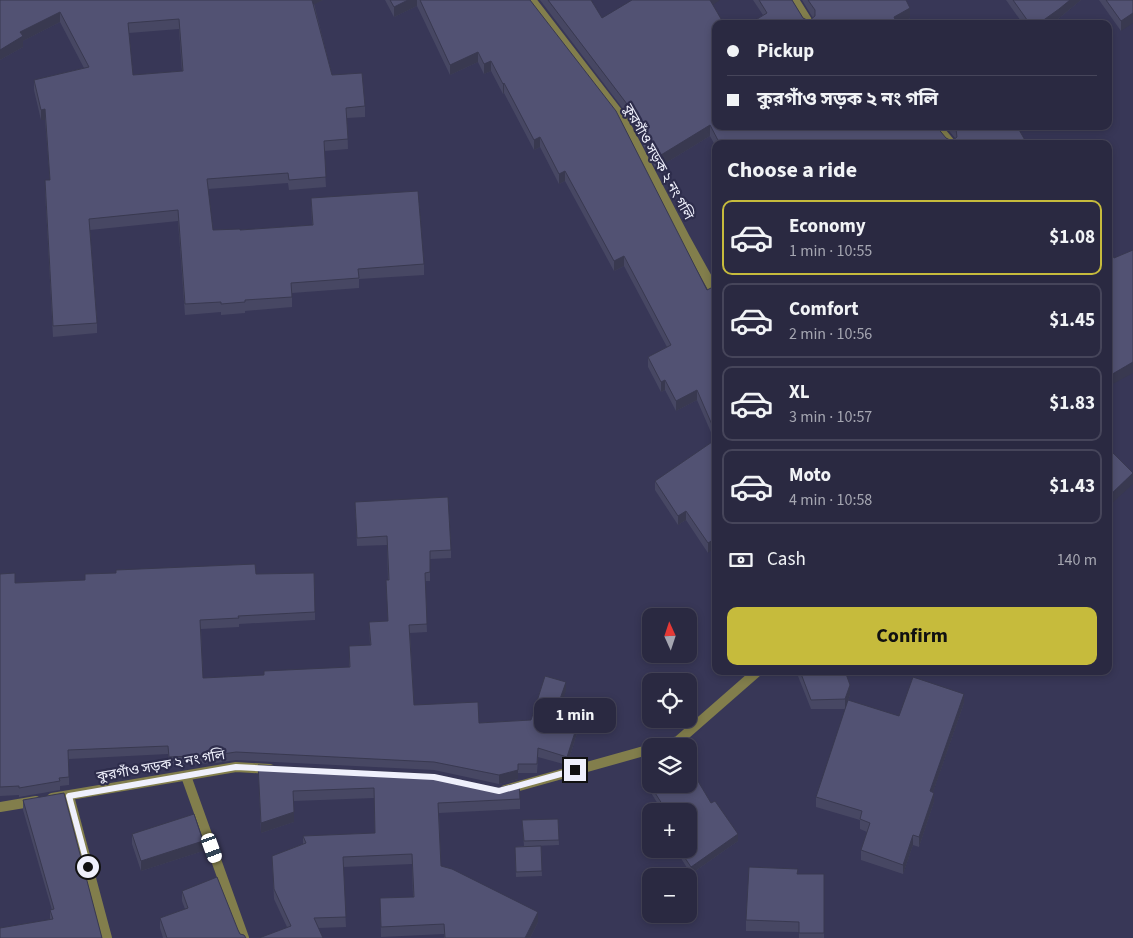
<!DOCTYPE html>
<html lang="en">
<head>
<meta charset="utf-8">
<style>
  body { margin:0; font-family:"Source Sans 3","Noto Sans Bengali",sans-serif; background:#36354c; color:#f1f3f6; height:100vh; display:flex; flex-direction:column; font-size:19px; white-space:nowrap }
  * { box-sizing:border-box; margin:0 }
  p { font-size:16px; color:#a5a6b1 }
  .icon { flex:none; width:28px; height:28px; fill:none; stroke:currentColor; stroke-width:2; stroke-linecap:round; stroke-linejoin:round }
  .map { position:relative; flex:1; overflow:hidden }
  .panel { position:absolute; left:712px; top:140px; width:400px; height:535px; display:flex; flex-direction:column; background:#2a2941; border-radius:10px; box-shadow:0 2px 8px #0003,0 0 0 1px #46455a }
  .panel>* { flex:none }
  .hud { position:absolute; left:712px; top:20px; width:400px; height:110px; border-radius:10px; box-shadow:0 2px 8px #0003,0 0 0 1px #46455a; display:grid; align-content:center; height:110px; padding:0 15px; background:#2a2941 }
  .needle { width:32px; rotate:357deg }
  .fabs { position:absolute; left:642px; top:608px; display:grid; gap:10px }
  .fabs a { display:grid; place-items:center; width:55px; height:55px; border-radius:10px; background:#2a2941; box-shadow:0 2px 8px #0003,0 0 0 1px #46455a; font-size:25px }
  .end { position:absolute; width:22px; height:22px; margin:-11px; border:6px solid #eff0fc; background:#111; box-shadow:0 0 0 2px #111 }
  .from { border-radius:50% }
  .bubble { position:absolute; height:35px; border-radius:10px; background:#2a2941; box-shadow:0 2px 8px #0003,0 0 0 1px #46455a; font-size:16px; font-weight:700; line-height:35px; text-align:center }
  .car { position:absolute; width:15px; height:30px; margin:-15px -8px; border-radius:6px; box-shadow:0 0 4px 1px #0007; background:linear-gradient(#fff 24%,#345 0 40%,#fff 0 76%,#345 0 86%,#fff 0) }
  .hud b { display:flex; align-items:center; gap:18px; height:48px; font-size:19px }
  .hud b+b { border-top:1px solid #46455a }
  .hud i { width:12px; height:12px; background:#f1f3f6 }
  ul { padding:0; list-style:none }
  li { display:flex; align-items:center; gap:15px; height:75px; margin:0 10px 8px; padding:0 5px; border:2px solid #46455a; border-radius:10px }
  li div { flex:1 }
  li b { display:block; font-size:19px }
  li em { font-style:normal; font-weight:700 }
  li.selected { border-color:#c6bb3c }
  li>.icon { width:45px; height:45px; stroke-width:1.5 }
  h2 { padding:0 15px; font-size:22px; line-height:60px }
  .pay { display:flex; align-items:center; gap:12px; height:55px; padding:0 15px; font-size:19px }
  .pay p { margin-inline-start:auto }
  .primary-button { display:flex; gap:10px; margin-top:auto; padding:10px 15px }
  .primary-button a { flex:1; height:58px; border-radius:10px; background:#c6bb3c; color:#111; font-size:20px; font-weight:700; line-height:58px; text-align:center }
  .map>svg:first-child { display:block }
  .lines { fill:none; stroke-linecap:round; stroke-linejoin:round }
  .street { stroke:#827e4c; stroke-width:10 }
  .wall { fill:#474763; fill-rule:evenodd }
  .shaded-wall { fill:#393950 }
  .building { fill:#525273; stroke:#393950; fill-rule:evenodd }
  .route { stroke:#eff0fc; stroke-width:6 }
  .labels { text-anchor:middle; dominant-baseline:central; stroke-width:4.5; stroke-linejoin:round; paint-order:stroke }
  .street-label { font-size:14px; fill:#eff0fc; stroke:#2e2d4c }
</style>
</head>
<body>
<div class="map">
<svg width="1133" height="938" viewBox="0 0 1133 938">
  <rect width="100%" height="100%" fill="#383757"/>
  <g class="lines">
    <path class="street" d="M531,0L622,118L686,240L716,294
      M794,0L809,24
      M936,126L951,144
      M660,746L678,741L758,671
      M186,776L244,938
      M505,790L651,749
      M69,796L107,938
      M52,798L236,767L270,769
      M0,807L36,801"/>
  </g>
  <path class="wall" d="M0,0H323L314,4L332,75L365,106V117L347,118L348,149L324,151L326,187L289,190L288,183L208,189L213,230H240L312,225L311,198L424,264V275L359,279V288L292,293V307L245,311V313L221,315V312L185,315L178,221L90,230L97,323V333L53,337L45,190V180H50L45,120H41L34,90V80L84,68L60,22L23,41V47L0,60ZM179,29L182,71L133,75L129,33Z
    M385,0H530L707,290H716V444L697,400L676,411L665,390L661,392L648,367V357L667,347L624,266L614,271L565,181L559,184L540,147L534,150L504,93L503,94L491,71L484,74L478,62L450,75L417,6L394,17Z
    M540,0H591L602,18L713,5L716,126L946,138L952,141L955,138L945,126H1017L1027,144H716V147L710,136L656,169L627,114Z
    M753,0H792L803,18L809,21L813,18L802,0H906L910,18L900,24H749L763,15Z
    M1006,0H1081L1052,24H1023Z
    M1099,0H1133L1121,31Z
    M716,448L708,553L686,520L678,525L655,490V481Z
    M355,502L451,550V558L430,559V581H425L427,632L410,633L414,705L479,723L531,720L566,691L562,700L583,715L567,765L538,757L537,773H518V779L499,784L434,770L236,760L216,763L169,765L168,754L69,759V785L60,786V790L19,797V795L0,796V574L15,583L256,574L315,612V620L239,624V627L201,629L203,678L264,675L349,667V646L370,645L369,622L388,621V580L387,545L357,546Z
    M796,671H845L850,695L845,709H811Z
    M964,703L933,792L934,802L919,847L913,845L903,874L861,860V850L867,832L860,829V820L816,807V797L899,716Z
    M258,765L520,799V809L439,813L441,866L538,922L530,938H444V934L381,937L380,898L413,897L412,864L343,867L346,927L318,928L287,927L274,899L272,856L303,844V836L375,833L374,798L294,801V822L261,833Z
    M645,777L711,803L738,841L691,874L675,849H689L661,809L645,783Z
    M23,800L102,938L50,920V910H52L23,810Z
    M558,819L559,845L533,846H541L542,876L516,877L515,847L524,846L522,820Z
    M132,834L203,851L141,871L132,844Z
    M798,874H824V938H799V932L746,931V920Z
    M182,891L238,930L240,934L246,938H163L160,928V918L185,909L182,901Z"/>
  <path class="shaded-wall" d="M311,0H323L311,6Z
    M408,0H417V6L394,17V7Z
    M708,0H720L708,8Z
    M1070,0H1081L1052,24H1038Z
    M910,8V18L900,24H894V17Z
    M60,12V22L23,41V47L0,60V50L20,32Z
    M1133,13V23L1121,31V21Z
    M478,52V62L450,75V65Z
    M491,61V71L484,74V64Z
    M504,83V93L503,94V84Z
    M45,109V120H41V110Z
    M710,125V136L656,169V158Z
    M540,137V147L534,150V140Z
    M565,171V181L559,184V174Z
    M624,256V266L614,271V261Z
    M1133,362V373L1109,386V376Z
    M665,380V390L661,392V382Z
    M697,390V400L676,411V401Z
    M1133,473V484L1109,506V496Z
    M686,511V520L678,525V516Z
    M716,538V547L708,553V543Z
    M566,682V691L560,708V699Z
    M850,685V695L845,709V699Z
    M964,694V703L930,801V791Z
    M583,707V715L567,765V757Z
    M518,770V779L499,784V775Z
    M934,793V802L919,847V837Z
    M294,812V822L261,833V823Z
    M738,834V841L691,874V867Z
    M913,835V845L903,874V865Z
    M203,841V851L141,871V861Z
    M538,912V922L530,938H525Z"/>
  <path class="building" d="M0,0H312L332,75L362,73L365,106L346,108L348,139L324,141L326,177L289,180L288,173L207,179L213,230L240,229V230L313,225L311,198L418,191L424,264L358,269L359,278L291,283L292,297L245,300V302L221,304V302L185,304L178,210L89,219L97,323L53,326L45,180H50L45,109L41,110L34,80L89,67L60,12L20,32L23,36L0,50ZM179,19L183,71L133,75L128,23Z
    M390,0H408L394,7Z
    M420,0H530L616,111L707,290L711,288L716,290V434L697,390L676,401L665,380L661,382L648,357L671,345L624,256L614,261L565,171L559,174L540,137L534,140L504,83L503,84L491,61L484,64L478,52L450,65Z
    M548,0H591L602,18L632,0H710L724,24H716V126H936L946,138L952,141L957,137L956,129L954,126H1017L1027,144H720L710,125L656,158L627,104Z
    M759,0H792L803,18L809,21L815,16V10L808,0H906L910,8L894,17L897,24H749L767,13Z
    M1013,0H1070L1059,9L1038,24H1030Z
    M1106,0H1133V13L1121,21Z
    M1133,250V362L1109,376V258L1113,256L1114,258Z
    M712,442L716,448V538L708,543L686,511L678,516L655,481Z
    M1113,453L1133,473L1109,496V457Z
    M448,497L451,550L430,551V572L425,573L427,624L409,625L414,705L478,702L479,723L531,720L545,676L566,682L560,699L583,707L567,757L538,748L537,764H518V770L499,775L434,762L236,752L216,755L169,757L168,746L68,750L69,777L59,778L60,781L19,788V786L0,787V574L15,573V583L85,580V574L116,573V570L255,564L256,574L314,573L315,612L238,616L239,618L200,620L203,678L264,675V671L350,667L349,646L371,645L369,622L388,621L386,580H389L387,536L357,538L355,502Z
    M800,671H845L850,685L845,699L811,700Z
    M913,677L964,694L930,791L934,793L919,837L913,835L903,865L861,850L870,823L860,819L862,811L816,797L848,700L899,716Z
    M258,765L433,774L498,788L519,783L520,799L438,803L441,866L452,869L538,912L525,938H445L444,924L381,927L380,898L414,897L412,854L343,857L346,917L314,918L323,938H259L291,926L274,889L272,856L306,843L303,836L375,833L374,788L293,791L294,812L261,823Z
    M689,766L711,803L715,801L738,834L691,867L679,849H689V811H657L664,807L645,777L651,773V784H689Z
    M64,793L102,938H0V928L53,919L50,910L54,909L23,800Z
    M194,814L203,841L141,861L132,834Z
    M558,819L559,840L524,841L522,820Z
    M541,846L542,871L516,872L515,847Z
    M749,867L798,869L797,874H824V933H799V922L746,920Z
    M217,877L238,930L240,934L244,935L246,938H167L160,918L188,908L182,891Z"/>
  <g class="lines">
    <path class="route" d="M88,867L69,796L236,767L434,777L499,791L575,770"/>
  </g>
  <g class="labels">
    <g class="street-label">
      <text transform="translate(658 162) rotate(61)">কুরগাঁও সড়ক ২ নং গলি</text>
      <text transform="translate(161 766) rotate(-10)">কুরগাঁও সড়ক ২ নং গলি</text>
    </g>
  </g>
</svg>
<div class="fabs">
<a><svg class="needle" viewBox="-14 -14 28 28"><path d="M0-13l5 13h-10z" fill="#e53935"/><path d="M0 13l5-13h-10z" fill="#a5a6b1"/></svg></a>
<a><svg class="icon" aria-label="locate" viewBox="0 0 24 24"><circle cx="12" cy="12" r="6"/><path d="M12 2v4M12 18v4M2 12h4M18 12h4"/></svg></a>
<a><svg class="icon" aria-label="layers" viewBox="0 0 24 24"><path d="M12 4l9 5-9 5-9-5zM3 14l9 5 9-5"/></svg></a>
<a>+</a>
<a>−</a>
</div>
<i class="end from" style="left:88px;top:867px"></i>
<i class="end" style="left:575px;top:770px"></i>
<div class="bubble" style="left:534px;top:698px;width:82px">1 min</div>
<i class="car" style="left:212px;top:848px;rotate:160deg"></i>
<div class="hud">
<b><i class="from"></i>Pickup</b>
<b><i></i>কুরগাঁও সড়ক ২ নং গলি</b>
</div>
<section class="panel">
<h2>Choose a ride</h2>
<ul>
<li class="selected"><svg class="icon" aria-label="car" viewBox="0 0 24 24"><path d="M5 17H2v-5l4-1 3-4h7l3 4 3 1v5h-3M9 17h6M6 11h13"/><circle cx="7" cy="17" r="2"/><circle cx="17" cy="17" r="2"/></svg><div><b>Economy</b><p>1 min · 10:55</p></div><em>$1.08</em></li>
<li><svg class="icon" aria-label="car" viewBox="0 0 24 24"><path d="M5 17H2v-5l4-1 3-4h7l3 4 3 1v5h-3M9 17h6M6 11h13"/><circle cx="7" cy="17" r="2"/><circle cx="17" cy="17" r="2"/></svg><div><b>Comfort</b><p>2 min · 10:56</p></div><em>$1.45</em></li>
<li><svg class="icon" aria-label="car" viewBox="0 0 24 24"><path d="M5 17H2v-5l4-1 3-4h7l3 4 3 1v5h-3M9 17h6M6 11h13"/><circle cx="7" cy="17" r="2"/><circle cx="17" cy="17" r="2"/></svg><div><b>XL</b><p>3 min · 10:57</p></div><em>$1.83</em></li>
<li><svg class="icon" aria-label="car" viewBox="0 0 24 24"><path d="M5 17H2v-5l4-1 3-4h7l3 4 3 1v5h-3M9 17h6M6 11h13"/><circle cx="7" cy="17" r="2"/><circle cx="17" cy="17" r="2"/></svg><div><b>Moto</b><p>4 min · 10:58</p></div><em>$1.43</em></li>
</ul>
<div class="pay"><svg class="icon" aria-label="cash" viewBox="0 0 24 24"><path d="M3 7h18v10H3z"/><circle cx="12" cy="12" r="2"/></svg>Cash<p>140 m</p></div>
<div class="primary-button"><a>Confirm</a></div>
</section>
</div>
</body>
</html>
